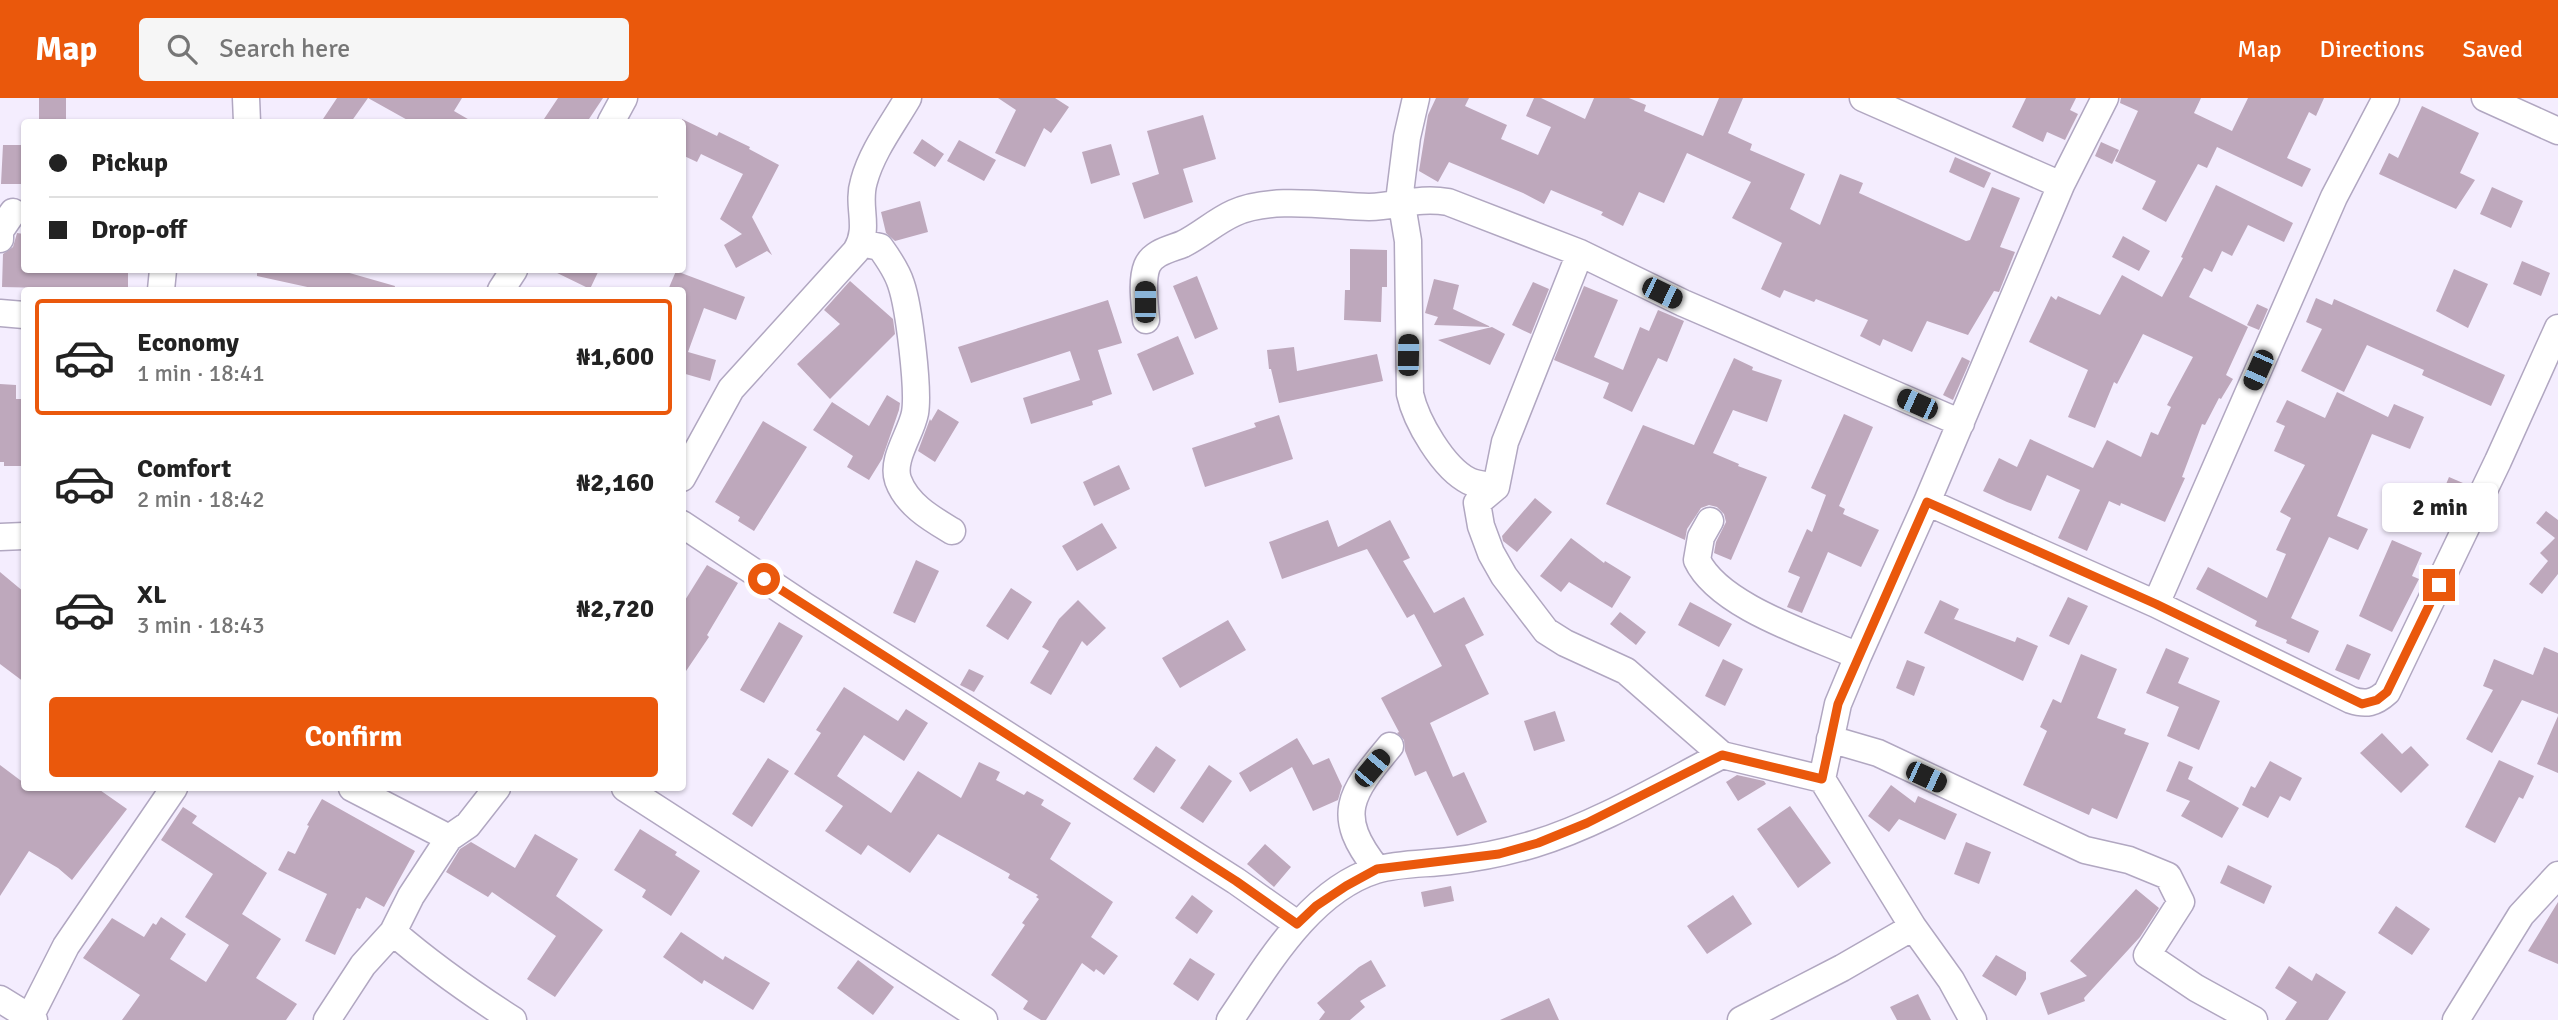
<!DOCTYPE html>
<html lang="en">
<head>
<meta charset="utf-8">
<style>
  body { margin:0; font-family:Signika,sans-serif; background:#f6f6f6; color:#222; height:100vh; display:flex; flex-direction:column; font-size:26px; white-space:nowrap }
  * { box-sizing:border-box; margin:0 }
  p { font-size:23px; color:#767676 }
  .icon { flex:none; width:38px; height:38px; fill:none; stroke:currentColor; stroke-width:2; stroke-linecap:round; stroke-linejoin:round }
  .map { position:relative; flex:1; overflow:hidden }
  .details { position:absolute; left:21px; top:189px; width:665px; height:504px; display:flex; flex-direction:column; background:#fff; border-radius:7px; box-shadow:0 2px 5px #0004 }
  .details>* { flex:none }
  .banner { position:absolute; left:21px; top:21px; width:665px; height:154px; border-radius:7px; box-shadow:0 2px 5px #0004; display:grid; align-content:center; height:154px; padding:0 28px; background:#fff }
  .end { position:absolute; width:32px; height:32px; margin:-16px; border:9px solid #ea580c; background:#fff; box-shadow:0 0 0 4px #fff }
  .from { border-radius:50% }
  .bubble { position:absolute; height:49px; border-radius:7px; background:#fff; box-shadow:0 2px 5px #0004; font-size:23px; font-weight:800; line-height:49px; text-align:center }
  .car { position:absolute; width:21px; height:42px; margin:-21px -10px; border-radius:9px; box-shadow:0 0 5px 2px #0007; background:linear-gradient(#222 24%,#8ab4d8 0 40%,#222 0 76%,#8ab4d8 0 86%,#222 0) }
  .banner b { display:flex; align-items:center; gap:24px; height:66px; font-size:26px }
  .banner b+b { border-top:2px solid #e0e0e0 }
  .banner i { width:18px; height:18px; background:#222 }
  ul { padding:12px 0 0; list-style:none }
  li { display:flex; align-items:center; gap:21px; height:116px; margin:0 14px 10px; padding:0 14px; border:4px solid transparent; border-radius:7px }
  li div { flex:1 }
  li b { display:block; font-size:26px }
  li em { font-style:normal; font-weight:800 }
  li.selected { border-color:#ea580c }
  li>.icon { width:63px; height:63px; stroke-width:1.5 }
  .cta { display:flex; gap:14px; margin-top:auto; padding:14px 28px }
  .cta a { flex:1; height:80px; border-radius:7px; background:#ea580c; color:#fff; font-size:28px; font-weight:800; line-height:80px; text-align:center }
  header { display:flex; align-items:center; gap:42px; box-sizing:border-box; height:98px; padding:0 35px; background:#ea580c; color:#fff }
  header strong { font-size:33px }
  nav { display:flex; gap:38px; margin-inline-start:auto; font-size:24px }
  .search { width:490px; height:63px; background:#f6f6f6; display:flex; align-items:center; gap:18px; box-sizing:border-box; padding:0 24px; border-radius:7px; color:#767676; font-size:26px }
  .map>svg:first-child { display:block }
  .building { fill:#bea8bc }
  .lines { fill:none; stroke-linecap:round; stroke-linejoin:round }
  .minor-casing { stroke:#b1a7c1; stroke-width:29 }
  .minor { stroke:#fff; stroke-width:26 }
  .route { stroke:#ea580c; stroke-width:9 }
</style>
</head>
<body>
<header>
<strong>Map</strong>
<div class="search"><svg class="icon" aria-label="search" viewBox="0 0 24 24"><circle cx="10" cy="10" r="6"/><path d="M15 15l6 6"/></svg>Search here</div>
<nav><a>Map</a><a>Directions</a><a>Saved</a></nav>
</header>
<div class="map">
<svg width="2558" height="922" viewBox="0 0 2558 922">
  <rect width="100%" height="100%" fill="#f4edfe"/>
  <path class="building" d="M39,0H66V24H39Z
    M337,0H368L351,24H321Z
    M368,0H462L454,13L473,24H411Z
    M558,0H603L587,24H542Z
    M998,0H1055L1069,9L1051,35L1044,30L1025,69L995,55L1016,12Z
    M1436,0H1469L1465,8L1507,27L1501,41L1538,57L1551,29L1526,18L1534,0H1541L1585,21L1594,0H1629L1646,7L1644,13L1703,38L1719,0H1743L1728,35L1752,46L1750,52L1805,76L1790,111L1820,127L1840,76L1863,85L1859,95L1966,143L1970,142L1992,89L2020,100L2000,149L2015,154L1999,194L1994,193L1968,237L1927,223L1912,254L1883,241L1880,248L1860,238L1868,222L1816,201L1814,204L1784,192L1780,200L1761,191L1782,145L1732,120L1751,84L1687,55L1664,105L1639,94L1623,128L1601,117L1603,114L1551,92L1544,106L1523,95L1449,64L1438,84L1419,73L1428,17Z
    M2026,0H2076L2070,12L2078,16L2065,42L2047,34L2043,44L2012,29Z
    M2121,0H2201L2194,15L2232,33L2248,0H2324L2316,18L2309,14L2287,60L2311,71L2302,89L2217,49L2207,70L2198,66L2166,124L2142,111L2156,83L2115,63L2138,13L2120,5Z
    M2422,8L2479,35L2460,75L2475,82L2456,111L2379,76L2389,55L2398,60Z
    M1203,17L1216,61L1183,71L1193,104L1144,121L1132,85L1159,76L1147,33Z
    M682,21L717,38L719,34L750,49L749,51L779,67L752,119L772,157L767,153L736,170L724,147L742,136L720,121L743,76L701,56L697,64L682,57Z
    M922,41L944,56L935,69L913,55Z
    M959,42L996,62L984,83L947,63Z
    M2101,44L2119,52L2112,66L2095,58Z
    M1111,46L1120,77L1091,86L1082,54Z
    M3,47H22L21,86H1Z
    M1955,59L1991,75L1984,90L1949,74Z
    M2216,87L2293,125L2284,144L2248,127L2232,158L2222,153L2212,174L2204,170L2189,199L2248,229L2226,277L2233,281L2221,301L2219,300L2205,327L2202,326L2182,379L2185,380L2165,424L2121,405L2120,408L2109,403L2087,453L2058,440L2080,392L2047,377L2031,413L2007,404L1983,393L1999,360L2017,369L2030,341L2093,370L2107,342L2141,359L2151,334L2158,337L2171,309L2167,307L2193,259L2143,236L2117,286L2114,284L2095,330L2068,319L2088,272L2029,244L2051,198L2056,202L2058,198L2100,217L2122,177L2162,199L2183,160L2181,159Z
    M2492,89L2523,103L2511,130L2480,116Z
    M920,103L928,134L895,143L886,135L881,114Z
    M17,135L24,136V172H128V190H70V192H51V190L2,189L3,156L13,149Z
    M2123,138L2150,153L2139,173L2112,159Z
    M1350,151L1387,152V189H1382L1381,224L1344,222L1345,192H1350Z
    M2522,163L2550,175L2541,198L2513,186Z
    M2454,171L2488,186L2468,230L2436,213Z
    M257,172H339L395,188L394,192H321L257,178Z
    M551,172H599L590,191Z
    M676,173L745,199L736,222L704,210L688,254L716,262L710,283L682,275V192H668Z
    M1197,178L1218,231L1195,241L1173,188Z
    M1434,181L1459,187L1453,211L1491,229L1434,227L1438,219L1425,215Z
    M850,183L893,221L895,236L830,301L797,266L840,226L824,212Z
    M1533,184L1549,191L1531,236L1512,227Z
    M1584,188L1618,202L1594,259L1623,272L1640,229L1649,233L1658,212L1684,223L1667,264L1658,260L1632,314L1603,300L1609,285L1554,262Z
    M2316,200L2332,207L2334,201L2505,277L2491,308L2422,277L2424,272L2367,247L2344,294L2301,273L2322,231L2306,224Z
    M1108,202L1122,245L1098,252L1112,296L1092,303L1093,307L1031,326L1023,300L1080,282L1070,253L971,285L958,249Z
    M2257,206L2268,211L2259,232L2247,227Z
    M1492,229L1505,236L1490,267L1438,242Z
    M1178,238L1194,276L1153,293L1137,256Z
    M1294,249L1297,273L1377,256L1383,283L1279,305L1271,271H1269L1267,252Z
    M1962,259L1970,263L1953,302L1943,297Z
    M1734,260L1753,269L1752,272L1782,282L1767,324L1733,312L1713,355L1739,366L1738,368L1767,379L1731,462L1714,455L1716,444L1726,424L1724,416L1717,409L1709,407L1701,410L1687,431L1685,442L1606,406L1643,327L1694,347Z
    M0,286L16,287V301H24V368H4V364H0Z
    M2337,294L2388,319L2394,306L2424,319L2410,351L2372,336L2337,418L2368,431L2358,452L2329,439L2291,520L2319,533L2309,555L2286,545L2287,542L2255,528L2257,523L2196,491L2208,469L2267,500L2286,456L2276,452L2291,420L2280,414L2305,367L2274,353L2285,328L2276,324L2287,302L2325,320Z
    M887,297L900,305L899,312L882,361L869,382L847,369L853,358L813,332L832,304L869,328Z
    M938,311L959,324L935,364L918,353L930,321L931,323Z
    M1844,316L1873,329L1839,408L1845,411L1843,416L1879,432L1861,469L1828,454L1802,515L1787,509L1800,479L1788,474L1807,431L1812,434L1826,397L1811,390Z
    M1279,317L1293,361L1205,389L1192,350L1256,329L1254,325Z
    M763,323L807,349L754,433L738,423L740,419L715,404Z
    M1119,367L1130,391L1094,408L1083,384Z
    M2449,379L2463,385L2449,419L2435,413Z
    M1535,400L1552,414L1517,454L1503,443L1502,438Z
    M2546,413L2558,422V476L2542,496L2529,486L2548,463L2540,455L2555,440L2536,425Z
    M1328,422L1338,449L1390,422L1410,460L1403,463L1434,515L1464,499L1484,537L1465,547L1489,596L1430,625L1453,679L1464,674L1487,724L1457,738L1426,673L1415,678L1405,653L1404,642L1397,635L1399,634L1381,600L1442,568L1414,516L1407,520L1367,451L1282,481L1269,444Z
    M1102,425L1117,450L1077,473L1062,448Z
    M1571,440L1604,465L1605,463L1631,479L1612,510L1569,484L1561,494L1540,478Z
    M2392,442L2422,455L2412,478L2419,481L2392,534L2359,518Z
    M916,462L939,473L915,525L893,515Z
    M707,467L738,485L707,537L709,539L682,579V507Z
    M0,474L24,494V584L0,566Z
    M1011,490L1032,504L1008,542L986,528Z
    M2068,499L2088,508L2069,547L2049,538Z
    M1078,502L1106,530L1087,548L1082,543L1051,597L1030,585L1049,553L1042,549L1059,521Z
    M1940,502L1959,511L1954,521L2015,544L2017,539L2038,548L2023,583L1924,535Z
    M1690,504L1732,526L1719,549L1678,527Z
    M1620,514L1646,534L1636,547L1610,526Z
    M1228,522L1246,552L1180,590L1162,560Z
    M779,524L803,538L764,605L740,592Z
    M2347,546L2371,556L2359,582L2335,572Z
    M2544,549L2558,555V616L2522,602L2492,655L2466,641L2493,592L2483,588L2494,561L2533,577Z
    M2166,550L2189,560L2178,585L2220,603L2199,652L2167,638L2179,609L2146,595Z
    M2081,556L2117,571L2097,620L2126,631L2124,636L2149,645L2117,721L2092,710L2089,717L2023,687L2047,633L2040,629L2053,601L2061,605Z
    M1723,561L1743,571L1725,608L1705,598Z
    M1907,562L1925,569L1914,598L1896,590Z
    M969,571L984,578L974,594L960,587Z
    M844,589L898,623L906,611L928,625L904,663L864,637L837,678L891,715L918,673L961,700L979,664L1000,674L996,682L1024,697L1027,693L1044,702L1041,707L1071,725L1050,761L1113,804L1091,839L1118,858L1104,877L1096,871L1094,874L1082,865L1046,922H1041L1023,911L1028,903L991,877L1025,827L1022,825L1039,801L1036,799L1038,797L1008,780L1010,776L938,736L910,775L868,747L861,757L825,733L843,708L794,676L821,635L816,632Z
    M1555,613L1565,643L1534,653L1524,623Z
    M2558,618V675L2537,666Z
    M2382,635L2402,656L2411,648L2429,667L2401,695L2360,655Z
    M1297,640L1313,667L1329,660L1342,688L1338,702L1313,713L1292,669L1250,694L1239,675Z
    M1156,648L1176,662L1154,695L1133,681Z
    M768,660L789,673L752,729L732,716Z
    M2499,662L2534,678L2523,701L2519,699L2495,745L2465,729Z
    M2179,663L2193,669L2188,681L2239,710L2222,740L2181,718L2190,703L2166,693Z
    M2270,663L2302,680L2290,703L2280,698L2268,720L2242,707L2251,688L2255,690Z
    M0,667L24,685V690H97L127,711L72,782L58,770L29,753L0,798Z
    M1209,667L1232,683L1203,725L1180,710Z
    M1737,677L1764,683L1766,686L1738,703L1726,684Z
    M1891,687L1915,705L1918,698L1957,716L1945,742L1899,721L1889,734L1868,718Z
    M322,701L415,753L384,809L366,799L360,811L357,810L335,857L305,843L327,796L278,772L288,753L295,756L309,728L307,727Z
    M1790,708L1831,765L1798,790L1757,731Z
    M183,709L197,718L192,725L267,775L242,816L281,841L256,880L297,906L286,922H122L140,897L83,860L112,820L144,839L153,825L156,827L161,819L186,836L170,861L206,884L229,847L185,819L213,776L161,742Z
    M640,731L677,754L675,757L700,773L671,818L642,799L646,792L614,772Z
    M535,736L578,761L556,798L603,832L555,899L527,881L556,838L492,794L488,799L446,774L460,751L471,744L515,770Z
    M1966,744L1991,754L1979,786L1954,776Z
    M1265,746L1291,769L1274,789L1247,766Z
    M2228,767L2272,788L2264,806L2220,785Z
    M1451,788L1454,803L1424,809L1421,794Z
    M2136,791L2159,810L2140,839L2084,900L2085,903L2048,917L2040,895L2087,878L2070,863Z
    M1192,797L1213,813L1197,836L1175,820Z
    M1733,797L1752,826L1707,856L1687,828Z
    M2558,804V866L2528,853Z
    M2396,808L2430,831L2412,857L2378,835Z
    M681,834L723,862L725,858L770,885L753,912L704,882L702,886L663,859Z
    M1996,857L2026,874V881L2016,898L1982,878Z
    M1190,860L1215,876L1198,903L1173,886Z
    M858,862L894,889L873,917L837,890Z
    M1371,862L1386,888L1360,903L1365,909L1350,922H1319L1325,914L1317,905L1359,869Z
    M2289,868L2312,883L2316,875L2346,894L2328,922H2285L2297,904L2275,890Z
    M1918,896L1931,922H1897L1890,909Z
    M1549,900L1559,922H1500Z"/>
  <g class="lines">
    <defs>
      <path id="minor" d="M246,0L247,24
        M1416,0L1407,39L1400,95L1408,143L1410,296C1416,323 1443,370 1469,383C1477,387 1488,387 1496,389
        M1863,0L2061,87
        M2485,0L2558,33
        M611,24L624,0
        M0,141V133L13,114
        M861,145L880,149C888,160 897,173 901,186C909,209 919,292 915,315C911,336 891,361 898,382C907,407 932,421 952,433
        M1580,155L1505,344L1496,389L1477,405L1481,428L1491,455L1504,478L1546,533L1565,545L1626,573L1722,657L1822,681
        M161,192L163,172
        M501,192L514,172
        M0,215L24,217
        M1146,222C1145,207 1141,183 1147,168C1153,154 1171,151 1183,146C1201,137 1216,123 1234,115C1271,98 1329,108 1369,109C1398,108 1419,99 1448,104L1580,155L1683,205L1961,325
        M682,380L731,291L856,153C871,128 856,109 864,83C872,53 893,26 908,0
        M1927,404L2156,506L2351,602C2366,607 2375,605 2387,594L2498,363L2558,230
        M1710,423L1701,439L1697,462C1719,509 1812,537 1858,558
        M682,426L805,508L1236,783L1297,826
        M0,439L24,438
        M2156,506L2334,99L2386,0
        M1830,641L1878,655L2085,752L2129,762L2168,778L2181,804L2147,857L2196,890L2254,922
        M352,690L449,740
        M625,690L984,922
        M1377,771C1334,717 1350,696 1390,648
        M393,834C431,867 471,895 513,922
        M0,901L34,922
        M30,919L66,848L174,690
        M327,922L363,867L393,834L411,798L449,740L468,727L497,690
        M1230,922C1267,868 1309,793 1376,772C1399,765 1427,766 1450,763C1479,760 1507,754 1534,746C1597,727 1664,687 1722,657
        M1741,922L1842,870L1913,829
        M1973,922L1951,882L1913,829L1822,681L1838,606L1858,558L1927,404L2061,87L2105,0
        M2456,922L2521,817L2558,777"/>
    </defs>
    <use href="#minor" class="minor-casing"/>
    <use href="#minor" class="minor"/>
  </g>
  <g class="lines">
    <path class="route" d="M764,481L1236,783L1297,826L1316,808L1346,788L1377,771L1499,756L1538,745L1587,725L1722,657L1822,681L1838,606L1927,404L2156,506L2362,606L2377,602L2387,594L2439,487"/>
  </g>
</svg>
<i class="end from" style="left:764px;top:481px"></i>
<i class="end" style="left:2439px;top:487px"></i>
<div class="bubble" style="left:2382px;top:385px;width:116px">2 min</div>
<i class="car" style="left:1662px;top:195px;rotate:116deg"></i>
<i class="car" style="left:1145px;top:204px;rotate:0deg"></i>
<i class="car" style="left:1408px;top:257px;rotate:1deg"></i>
<i class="car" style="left:2258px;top:272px;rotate:204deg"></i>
<i class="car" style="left:1917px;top:306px;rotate:294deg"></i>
<i class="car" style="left:1372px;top:670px;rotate:40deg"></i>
<i class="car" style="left:1926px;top:679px;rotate:115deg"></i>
<div class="banner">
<b><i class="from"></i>Pickup</b>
<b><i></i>Drop-off</b>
</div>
<section class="details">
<ul>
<li class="selected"><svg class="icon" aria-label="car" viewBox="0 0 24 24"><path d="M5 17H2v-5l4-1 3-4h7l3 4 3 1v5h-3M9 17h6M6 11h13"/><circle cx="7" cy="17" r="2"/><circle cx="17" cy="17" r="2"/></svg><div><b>Economy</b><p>1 min · 18:41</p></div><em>₦1,600</em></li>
<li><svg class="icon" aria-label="car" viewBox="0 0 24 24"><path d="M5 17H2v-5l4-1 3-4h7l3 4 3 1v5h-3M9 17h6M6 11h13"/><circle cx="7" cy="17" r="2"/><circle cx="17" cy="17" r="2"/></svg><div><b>Comfort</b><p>2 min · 18:42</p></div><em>₦2,160</em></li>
<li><svg class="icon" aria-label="car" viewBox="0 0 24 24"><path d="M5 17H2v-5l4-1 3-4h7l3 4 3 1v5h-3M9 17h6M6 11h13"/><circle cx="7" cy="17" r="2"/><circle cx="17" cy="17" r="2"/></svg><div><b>XL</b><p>3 min · 18:43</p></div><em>₦2,720</em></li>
</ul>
<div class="cta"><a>Confirm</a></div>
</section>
</div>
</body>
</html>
